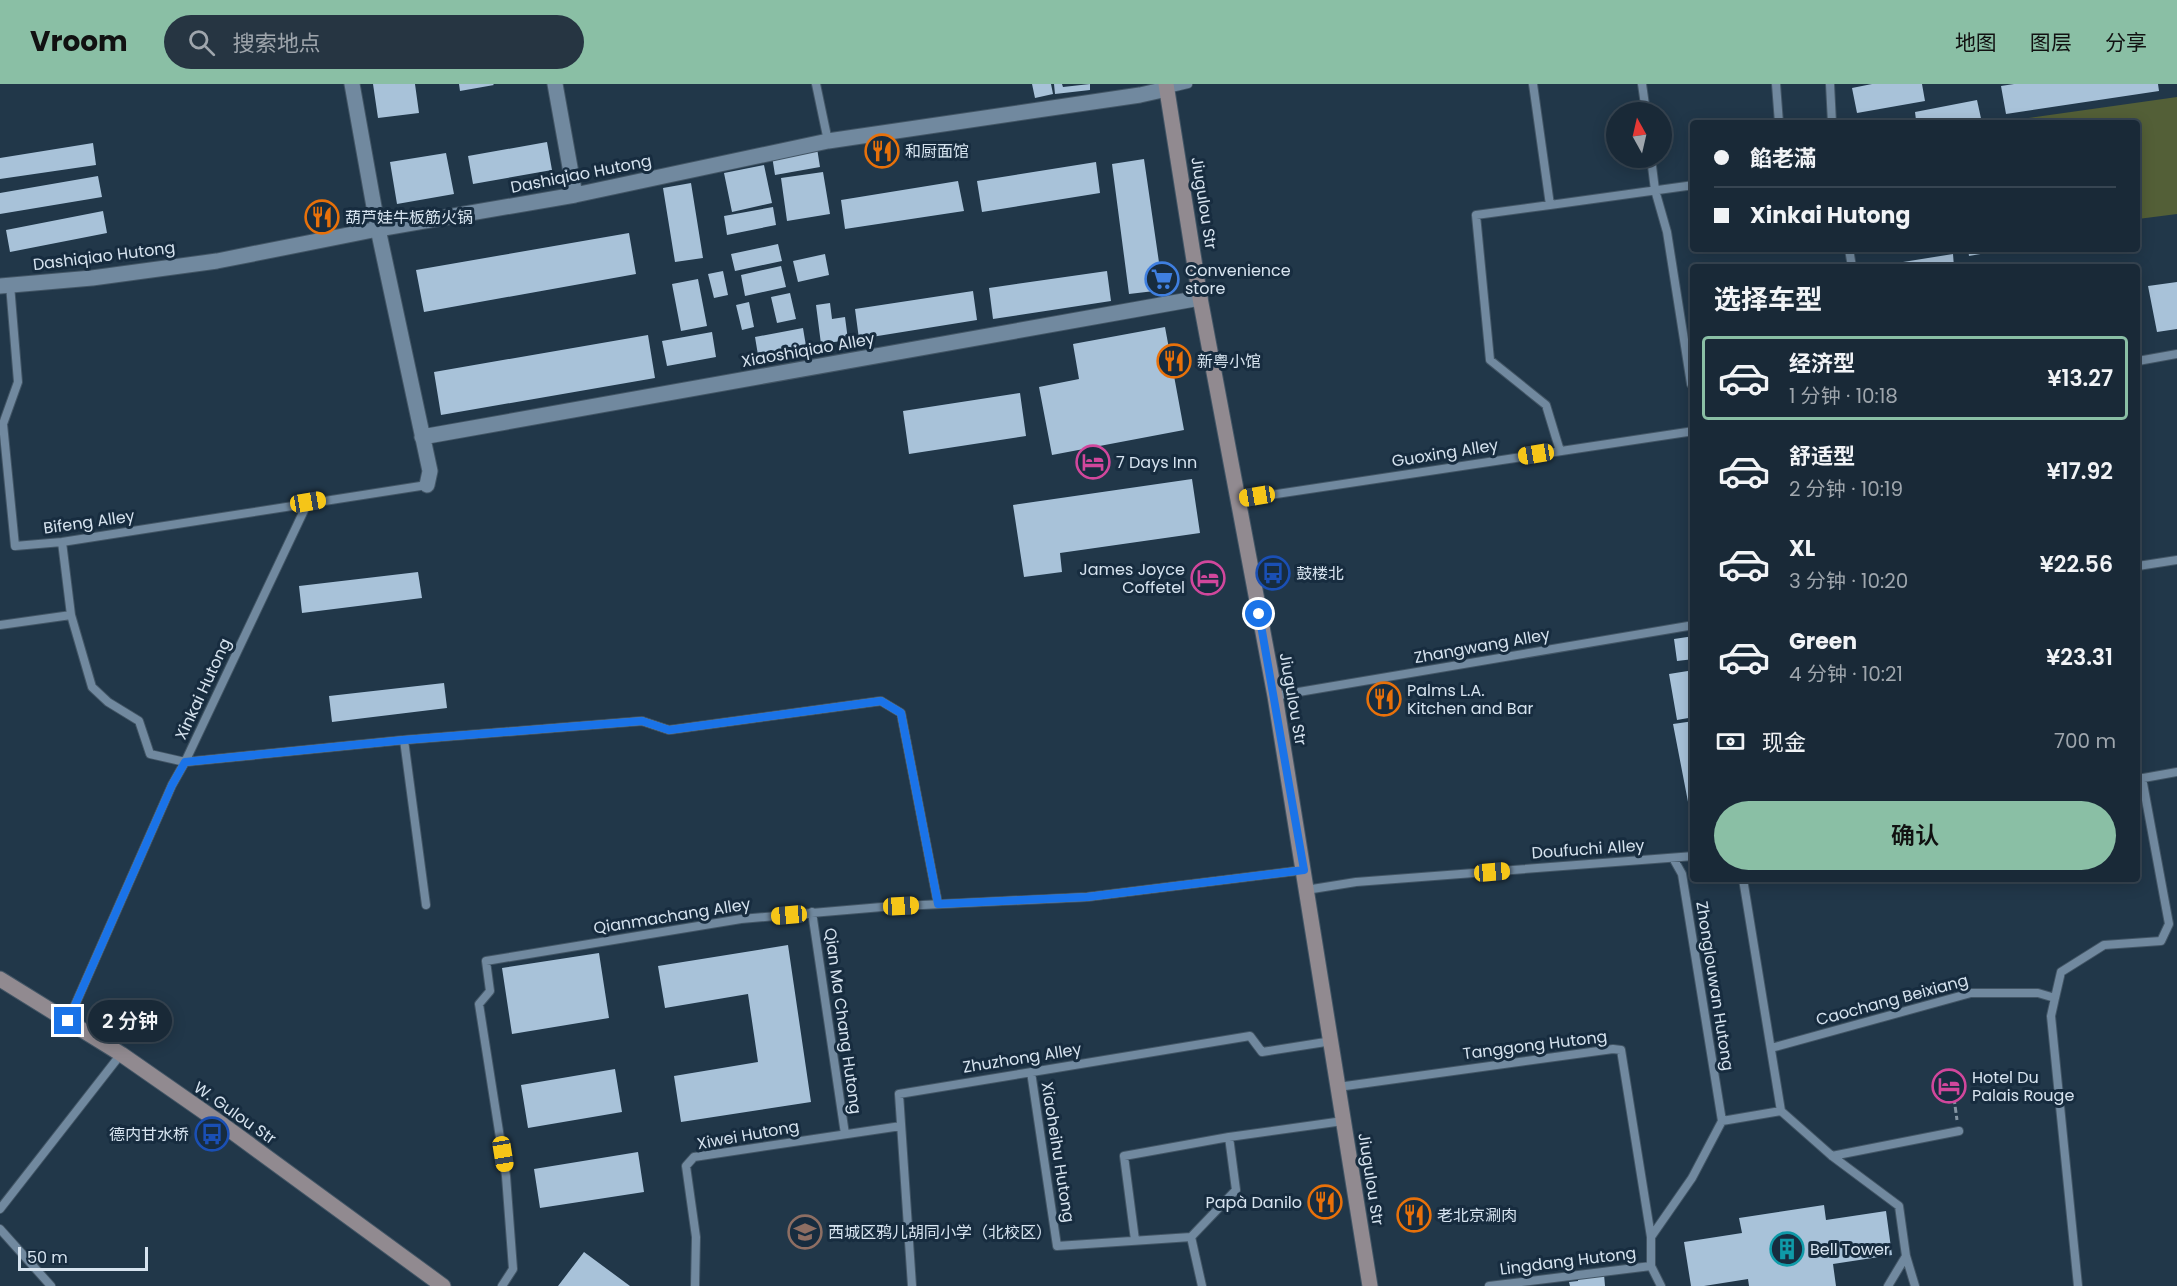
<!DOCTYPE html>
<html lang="zh">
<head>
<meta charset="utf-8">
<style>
  body { margin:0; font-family:Poppins,"Noto Sans SC",sans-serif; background:#263542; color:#f1f3f6; height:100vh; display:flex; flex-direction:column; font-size:22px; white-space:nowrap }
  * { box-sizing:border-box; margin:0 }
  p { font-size:20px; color:#9fa6ad }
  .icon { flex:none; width:33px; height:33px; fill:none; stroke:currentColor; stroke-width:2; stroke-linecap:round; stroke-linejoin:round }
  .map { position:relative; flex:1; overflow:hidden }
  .sheet { position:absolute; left:1690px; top:180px; width:450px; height:618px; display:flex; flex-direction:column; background:#192937; border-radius:6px; box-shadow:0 3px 15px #0003,0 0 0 2px #374552 }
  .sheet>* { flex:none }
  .top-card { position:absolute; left:1690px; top:36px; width:450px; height:132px; border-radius:6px; box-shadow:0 3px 15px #0003,0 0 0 2px #374552; display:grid; align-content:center; height:132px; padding:0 24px; background:#192937 }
  .needle { width:39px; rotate:352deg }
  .fabs { position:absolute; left:1606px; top:18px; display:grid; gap:12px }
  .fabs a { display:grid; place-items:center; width:66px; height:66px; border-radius:50%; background:#192937; box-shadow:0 3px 15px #0003,0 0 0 2px #374552; font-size:30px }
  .scale { position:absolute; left:18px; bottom:15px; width:130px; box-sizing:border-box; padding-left:6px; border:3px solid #d6e3ef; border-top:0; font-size:16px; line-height:21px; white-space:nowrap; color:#d6e3ef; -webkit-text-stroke:4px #172c3f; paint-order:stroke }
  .end { position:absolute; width:27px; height:27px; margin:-14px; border:8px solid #1a73e8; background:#fff; box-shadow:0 0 0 3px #fff }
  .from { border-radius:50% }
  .bubble { position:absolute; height:42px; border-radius:21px; background:#192937; box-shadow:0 3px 15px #0003,0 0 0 2px #374552; font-size:20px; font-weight:600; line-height:42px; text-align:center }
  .car { position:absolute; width:18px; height:36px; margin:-18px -9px; border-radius:8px; box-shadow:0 0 4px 2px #0007; background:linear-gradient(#f5c518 24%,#345 0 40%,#f5c518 0 76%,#345 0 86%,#f5c518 0) }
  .top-card b { display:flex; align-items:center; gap:21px; height:57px; font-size:22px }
  .top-card b+b { border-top:2px solid #374552 }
  .top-card i { width:15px; height:15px; background:#f1f3f6 }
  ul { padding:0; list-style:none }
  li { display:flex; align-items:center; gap:18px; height:84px; margin:0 12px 9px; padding:0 12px; border:3px solid transparent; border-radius:6px }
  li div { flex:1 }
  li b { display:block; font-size:22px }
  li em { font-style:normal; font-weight:600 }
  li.on { border-color:#8abfa5 }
  li>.icon { width:54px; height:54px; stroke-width:1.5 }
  h2 { padding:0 24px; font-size:27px; line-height:72px }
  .pay { display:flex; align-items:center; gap:15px; height:66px; padding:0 24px; font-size:22px }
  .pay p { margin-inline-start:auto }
  .action { display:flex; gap:12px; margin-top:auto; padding:12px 24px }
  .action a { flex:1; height:69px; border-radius:36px; background:#8abfa5; color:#111; font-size:24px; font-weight:600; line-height:69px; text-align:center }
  header { display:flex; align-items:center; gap:36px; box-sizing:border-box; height:84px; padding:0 30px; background:#8abfa5; color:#111 }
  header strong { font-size:28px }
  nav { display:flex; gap:33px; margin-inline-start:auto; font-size:21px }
  .search { width:420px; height:54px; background:#263542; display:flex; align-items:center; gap:15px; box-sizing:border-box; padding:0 21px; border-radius:33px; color:#9fa6ad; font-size:22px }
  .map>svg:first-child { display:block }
  .green { fill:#535f37 }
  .building { fill:#a8c2d9 }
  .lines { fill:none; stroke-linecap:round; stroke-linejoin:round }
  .lane-casing { stroke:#425565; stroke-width:10 }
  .street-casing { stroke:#425565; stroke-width:17 }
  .secondary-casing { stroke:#425565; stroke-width:17 }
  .path { stroke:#8495a3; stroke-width:3; stroke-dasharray:6 3; stroke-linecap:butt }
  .lane { stroke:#71899f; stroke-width:8 }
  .street { stroke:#71899f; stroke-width:15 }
  .secondary { stroke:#918a90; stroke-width:15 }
  .route { stroke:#1a73e8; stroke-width:8 }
  .labels { text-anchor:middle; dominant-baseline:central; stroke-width:6; stroke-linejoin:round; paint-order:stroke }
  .poi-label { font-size:16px; fill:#d6e3ef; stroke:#172c3f; text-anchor:start }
  .street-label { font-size:16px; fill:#d6e3ef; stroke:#172c3f }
</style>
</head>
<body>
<header>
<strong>Vroom</strong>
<div class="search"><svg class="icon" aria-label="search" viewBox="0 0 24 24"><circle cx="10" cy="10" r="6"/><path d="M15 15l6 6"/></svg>搜索地点</div>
<nav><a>地图</a><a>图层</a><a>分享</a></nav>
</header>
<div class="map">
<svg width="2177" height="1202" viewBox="0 0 2177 1202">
  <rect width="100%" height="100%" fill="#213749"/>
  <path class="green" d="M2177,13V130L2138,135V39H2008L2007,37Z"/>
  <path class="building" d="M373,0H415L419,29L378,34Z
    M459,0H493L494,1L460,7Z
    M1032,0H1051L1053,10L1035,14Z
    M1054,0H1062L1063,3L1090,0V6L1055,10Z
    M1872,0H1922L1925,17L1857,29L1852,4Z
    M2014,0H2158L2159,7L2006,30L2001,2Z
    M1977,16L1982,39H1905L1916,36L1915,28Z
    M547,58L552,86L473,100L468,72Z
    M93,59L96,81L0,95V74Z
    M817,64L820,83L775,91L772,72Z
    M446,69L454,110L397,120L390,78Z
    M1144,75L1163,206L1129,210L1112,80Z
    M1096,78L1100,109L982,128L977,97Z
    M764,81L772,119L732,128L724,89Z
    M823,88L830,130L787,137L781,94Z
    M98,92L102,113L0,130V109Z
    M958,97L964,127L845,145L841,116Z
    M691,99L703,174L675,178L663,104Z
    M773,123L776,141L727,151L724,132Z
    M103,127L107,149L10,168L6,146Z
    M629,149L636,190L424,228L416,186Z
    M778,160L782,177L735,187L731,170Z
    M1968,165H1991L1992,168L1969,172Z
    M825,170L829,191L798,198L793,177Z
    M1953,170L1954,183H1904L1903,178Z
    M781,182L786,203L745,212L741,191Z
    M723,187L728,211L714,214L708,190Z
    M1107,187L1111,217L993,235L989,204Z
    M698,195L707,242L681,247L672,200Z
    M2177,198V245L2157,248L2148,202Z
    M973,207L977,236L859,255L855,225Z
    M790,209L796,235L777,239L771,213Z
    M749,218L754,243L742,246L736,221Z
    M830,219L832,235L845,233L848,256L821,260L816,221Z
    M1165,243L1184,346L1052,371L1039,303L1079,295L1073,260Z
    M803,244L806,262L758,271L755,253Z
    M712,248L716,273L667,282L662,257Z
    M648,251L655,294L441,331L434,288Z
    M1020,309L1026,352L909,370L903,327Z
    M1192,395L1200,449L1060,469L1062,488L1024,493L1013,421Z
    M418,488L422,514L302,529L299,502Z
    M1694,552V575L1677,577L1674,555Z
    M1694,586V633L1677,636L1669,590Z
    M444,599L447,624L332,638L329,612Z
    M1694,637V722L1689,723L1673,640Z
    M788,861L811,1018L681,1038L674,992L758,978L748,910L665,924L658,882Z
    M599,869L609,934L512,950L502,884Z
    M615,985L622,1028L528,1044L521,1001Z
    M638,1068L644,1108L540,1124L534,1085Z
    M1824,1121L1826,1136L1886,1127L1892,1171L1833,1180L1836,1202H1749L1748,1195L1704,1202H1691L1684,1158L1742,1149L1739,1134Z
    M584,1168L630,1202H558Z
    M1604,1190L1605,1202H1570L1569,1198L1578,1197V1194Z"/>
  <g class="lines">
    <defs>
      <path id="lane" d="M816,0L828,57
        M1533,0L1550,121L1476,131L1490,276L1546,321L1560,367
        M1642,0L1646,28
        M1776,0L1779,39
        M1830,0L1832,39
        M1167,5L1188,0
        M1651,74L1655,106L1667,148L1691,300L1694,304
        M1550,121L1694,101
        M1849,165L1852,183
        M10,201L18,298L3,340L15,462L62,458L427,401
        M2138,277L2177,270
        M1237,416L1694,347
        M62,458L71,531L92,603L108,618L139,637L150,670L185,678L404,656L642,637L669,646L881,617L901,629L938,820
        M2138,482L2177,476
        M0,541L71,531
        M1275,612L1694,541
        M404,656L426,821
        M2138,695L2177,688
        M1743,795L1781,1027L1832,1072L1899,1122L1906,1172L1888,1202
        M1306,806L1356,798L1694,772
        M812,828L845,1050
        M2055,914L2061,888L2104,861L2161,857L2169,840L2142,694
        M68,937L172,701L185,678L308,418
        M1771,964L1971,909H2038L2055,914L2051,932L2078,1202
        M1031,988L1057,1162L1191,1153
        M1338,1003L1613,965L1621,966L1651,1153
        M1722,1037L1781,1027
        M1832,1072L1959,1047
        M0,1125L121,970
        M0,1145L51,1202
        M1135,1156L1124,1072L1229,1053L1343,1037
        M1906,1172L1915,1202
        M502,1202L513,1185L506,1092L479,920L490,907L486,877L741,835L882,823L1087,813L1304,786
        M695,1202L696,1153L686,1082L694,1073L901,1042
        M912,1202L899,1010L1250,952L1262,968L1332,957
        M1202,1202L1191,1153L1236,1106L1229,1053
        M1489,1202L1651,1182
        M1661,1202L1651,1182V1153L1692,1094L1722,1037L1682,790L1673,774"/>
      <path id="street" d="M352,0L378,145L430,387L427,401
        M555,0L575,111
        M0,202L92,194L217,177L378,145L575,111L828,57L1140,11L1167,5
        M422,353L1200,214"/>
      <path id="secondary" d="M1166,0L1200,214L1275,612L1370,1202
        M0,895L121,970L223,1041L443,1202"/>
    </defs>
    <use href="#lane" class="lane-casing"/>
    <use href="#street" class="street-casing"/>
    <use href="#secondary" class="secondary-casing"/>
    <path class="path" d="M1954,1014L1957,1036"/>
    <use href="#lane" class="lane"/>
    <use href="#street" class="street"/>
    <use href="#secondary" class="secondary"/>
  </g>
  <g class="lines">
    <path class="route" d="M68,937L172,701L185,678L404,656L642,637L669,646L881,617L901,629L938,820L1087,813L1304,786L1259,530"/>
  </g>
  <defs>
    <symbol id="restaurant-ring" viewBox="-11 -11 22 22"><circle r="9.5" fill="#172c3f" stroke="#e8710a" stroke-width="1.5"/><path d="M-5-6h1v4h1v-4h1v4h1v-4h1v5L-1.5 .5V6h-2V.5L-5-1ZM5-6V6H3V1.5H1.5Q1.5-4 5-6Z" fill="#e8710a"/></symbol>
    <symbol id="supermarket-ring" viewBox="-11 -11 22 22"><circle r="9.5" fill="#172c3f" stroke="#3f7fe0" stroke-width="1.5"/><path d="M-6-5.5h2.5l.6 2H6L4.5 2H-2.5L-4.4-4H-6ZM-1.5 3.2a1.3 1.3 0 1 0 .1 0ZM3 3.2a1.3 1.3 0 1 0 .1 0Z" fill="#3f7fe0"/></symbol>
    <symbol id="hotel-ring" viewBox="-11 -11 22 22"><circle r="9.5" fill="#172c3f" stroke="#d1479c" stroke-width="1.5"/><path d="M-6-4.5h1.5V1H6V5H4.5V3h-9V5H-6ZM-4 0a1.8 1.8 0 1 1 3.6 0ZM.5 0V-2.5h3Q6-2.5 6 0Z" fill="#d1479c"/></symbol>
    <symbol id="bus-ring" viewBox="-11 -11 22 22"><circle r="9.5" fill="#172c3f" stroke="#1a4fb4" stroke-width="1.5"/><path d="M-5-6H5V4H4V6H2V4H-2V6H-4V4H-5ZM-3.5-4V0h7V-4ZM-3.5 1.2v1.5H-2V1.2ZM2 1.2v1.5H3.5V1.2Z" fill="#1a4fb4"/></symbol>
    <symbol id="school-ring" viewBox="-11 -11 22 22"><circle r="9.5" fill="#172c3f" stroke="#8d6e63" stroke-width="1.5"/><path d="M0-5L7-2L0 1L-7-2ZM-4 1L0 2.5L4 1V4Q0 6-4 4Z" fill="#8d6e63"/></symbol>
    <symbol id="building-ring" viewBox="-11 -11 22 22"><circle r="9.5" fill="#172c3f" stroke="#0f9aa8" stroke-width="1.5"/><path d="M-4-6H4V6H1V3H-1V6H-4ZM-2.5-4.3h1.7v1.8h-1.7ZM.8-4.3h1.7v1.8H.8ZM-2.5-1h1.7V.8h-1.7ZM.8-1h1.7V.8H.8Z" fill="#0f9aa8"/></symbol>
  </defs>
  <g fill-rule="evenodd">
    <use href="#restaurant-ring" x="863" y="48" width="38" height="38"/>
    <use href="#restaurant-ring" x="303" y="114" width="38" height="38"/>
    <use href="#supermarket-ring" x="1143" y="176" width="38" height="38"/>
    <use href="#restaurant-ring" x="1155" y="258" width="38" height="38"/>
    <use href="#hotel-ring" x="1074" y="359" width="38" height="38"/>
    <use href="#bus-ring" x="1254" y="470" width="38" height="38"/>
    <use href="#hotel-ring" x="1189" y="475" width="38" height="38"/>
    <use href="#restaurant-ring" x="1365" y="596" width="38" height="38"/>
    <use href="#hotel-ring" x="1930" y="983" width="38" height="38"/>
    <use href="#bus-ring" x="193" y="1031" width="38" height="38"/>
    <use href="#restaurant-ring" x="1306" y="1099" width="38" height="38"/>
    <use href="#restaurant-ring" x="1395" y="1112" width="38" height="38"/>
    <use href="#school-ring" x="786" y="1129" width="38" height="38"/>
    <use href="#building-ring" x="1768" y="1146" width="38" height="38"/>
  </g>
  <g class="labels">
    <g class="poi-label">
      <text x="905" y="67">和厨面馆</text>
      <text x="345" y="133">葫芦娃牛板筋火锅</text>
      <text x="1185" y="186">Convenience<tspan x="1185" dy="18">store</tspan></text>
      <text x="1197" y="277">新粤小馆</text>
      <text x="1116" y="378">7 Days Inn</text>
      <text x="1185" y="485" text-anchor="end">James Joyce<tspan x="1185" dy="18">Coffetel</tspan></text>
      <text x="1296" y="489">鼓楼北</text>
      <text x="1407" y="606">Palms L.A.<tspan x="1407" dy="18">Kitchen and Bar</tspan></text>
      <text x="1972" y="993">Hotel Du<tspan x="1972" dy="18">Palais Rouge</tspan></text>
      <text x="189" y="1050" text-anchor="end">德内甘水桥</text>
      <text x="1302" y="1118" text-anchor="end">Papà Danilo</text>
      <text x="1437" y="1131">老北京涮肉</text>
      <text x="828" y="1148">西城区鸦儿胡同小学（北校区）</text>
      <text x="1810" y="1165">Bell Tower</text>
    </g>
    <g class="street-label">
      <text transform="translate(581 90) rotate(-11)">Dashiqiao Hutong</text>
      <text transform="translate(1204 119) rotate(81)">Jiugulou Str</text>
      <text transform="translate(104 172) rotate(-7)">Dashiqiao Hutong</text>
      <text transform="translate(808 266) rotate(-10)">Xiaoshiqiao Alley</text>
      <text transform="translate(1445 369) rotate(-9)">Guoxing Alley</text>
      <text transform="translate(89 438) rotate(-8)">Bifeng Alley</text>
      <text transform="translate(1482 562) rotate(-10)">Zhangwang Alley</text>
      <text transform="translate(203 605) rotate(-65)">Xinkai Hutong</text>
      <text transform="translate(1293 615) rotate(80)">Jiugulou Str</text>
      <text transform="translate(1588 765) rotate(-4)">Doufuchi Alley</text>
      <text transform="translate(672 832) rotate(-9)">Qianmachang Alley</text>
      <text transform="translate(1715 902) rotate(81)">Zhonglouwan Hutong</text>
      <text transform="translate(1892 916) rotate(-15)">Caochang Beixiang</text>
      <text transform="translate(843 937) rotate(82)">Qian Ma Chang Hutong</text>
      <text transform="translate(1535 961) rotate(-7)">Tanggong Hutong</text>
      <text transform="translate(1022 974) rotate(-9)">Zhuzhong Alley</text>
      <text transform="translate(235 1029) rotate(35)">W. Gulou Str</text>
      <text transform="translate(748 1051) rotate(-10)">Xiwei Hutong</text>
      <text transform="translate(1058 1068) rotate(81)">Xiaoheihu Hutong</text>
      <text transform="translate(1371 1095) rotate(81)">Jiugulou Str</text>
      <text transform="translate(1568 1177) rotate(-7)">Lingdang Hutong</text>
    </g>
  </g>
</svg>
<div class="fabs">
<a><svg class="needle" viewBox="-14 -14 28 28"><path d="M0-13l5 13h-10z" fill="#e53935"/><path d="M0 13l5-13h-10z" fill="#9fa6ad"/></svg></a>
</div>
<div class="scale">50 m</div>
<i class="end from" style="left:1259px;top:530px"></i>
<i class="end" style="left:68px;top:937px"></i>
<div class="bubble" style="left:88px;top:916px;width:84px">2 分钟</div>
<i class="car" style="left:1536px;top:370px;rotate:261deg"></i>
<i class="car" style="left:1257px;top:412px;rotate:261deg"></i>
<i class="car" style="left:308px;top:418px;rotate:81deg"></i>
<i class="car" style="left:1492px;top:788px;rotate:85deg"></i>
<i class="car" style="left:901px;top:822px;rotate:87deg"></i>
<i class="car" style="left:789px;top:831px;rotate:265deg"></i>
<i class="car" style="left:503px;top:1070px;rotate:171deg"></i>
<div class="top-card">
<b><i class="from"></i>餡老滿</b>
<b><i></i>Xinkai Hutong</b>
</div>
<section class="sheet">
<h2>选择车型</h2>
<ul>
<li class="on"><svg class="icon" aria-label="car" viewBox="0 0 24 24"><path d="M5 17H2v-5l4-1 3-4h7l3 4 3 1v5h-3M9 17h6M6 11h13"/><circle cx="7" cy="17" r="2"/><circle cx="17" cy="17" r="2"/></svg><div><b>经济型</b><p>1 分钟 · 10:18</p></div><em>¥13.27</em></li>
<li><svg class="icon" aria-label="car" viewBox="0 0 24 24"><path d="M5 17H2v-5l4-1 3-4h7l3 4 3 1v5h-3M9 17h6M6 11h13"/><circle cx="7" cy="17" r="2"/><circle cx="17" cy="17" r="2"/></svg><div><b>舒适型</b><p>2 分钟 · 10:19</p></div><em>¥17.92</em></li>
<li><svg class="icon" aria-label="car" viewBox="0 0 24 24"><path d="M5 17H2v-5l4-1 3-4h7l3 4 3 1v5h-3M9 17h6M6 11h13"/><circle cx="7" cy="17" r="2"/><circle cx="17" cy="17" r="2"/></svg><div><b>XL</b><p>3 分钟 · 10:20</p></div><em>¥22.56</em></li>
<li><svg class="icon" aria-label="car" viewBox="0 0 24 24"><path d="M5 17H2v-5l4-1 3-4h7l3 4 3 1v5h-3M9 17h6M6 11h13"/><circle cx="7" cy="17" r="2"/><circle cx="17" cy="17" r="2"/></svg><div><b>Green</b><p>4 分钟 · 10:21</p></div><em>¥23.31</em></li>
</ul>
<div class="pay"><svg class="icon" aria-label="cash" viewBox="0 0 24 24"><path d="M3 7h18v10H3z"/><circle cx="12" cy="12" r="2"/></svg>现金<p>700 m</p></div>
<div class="action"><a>确认</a></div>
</section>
</div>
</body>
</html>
